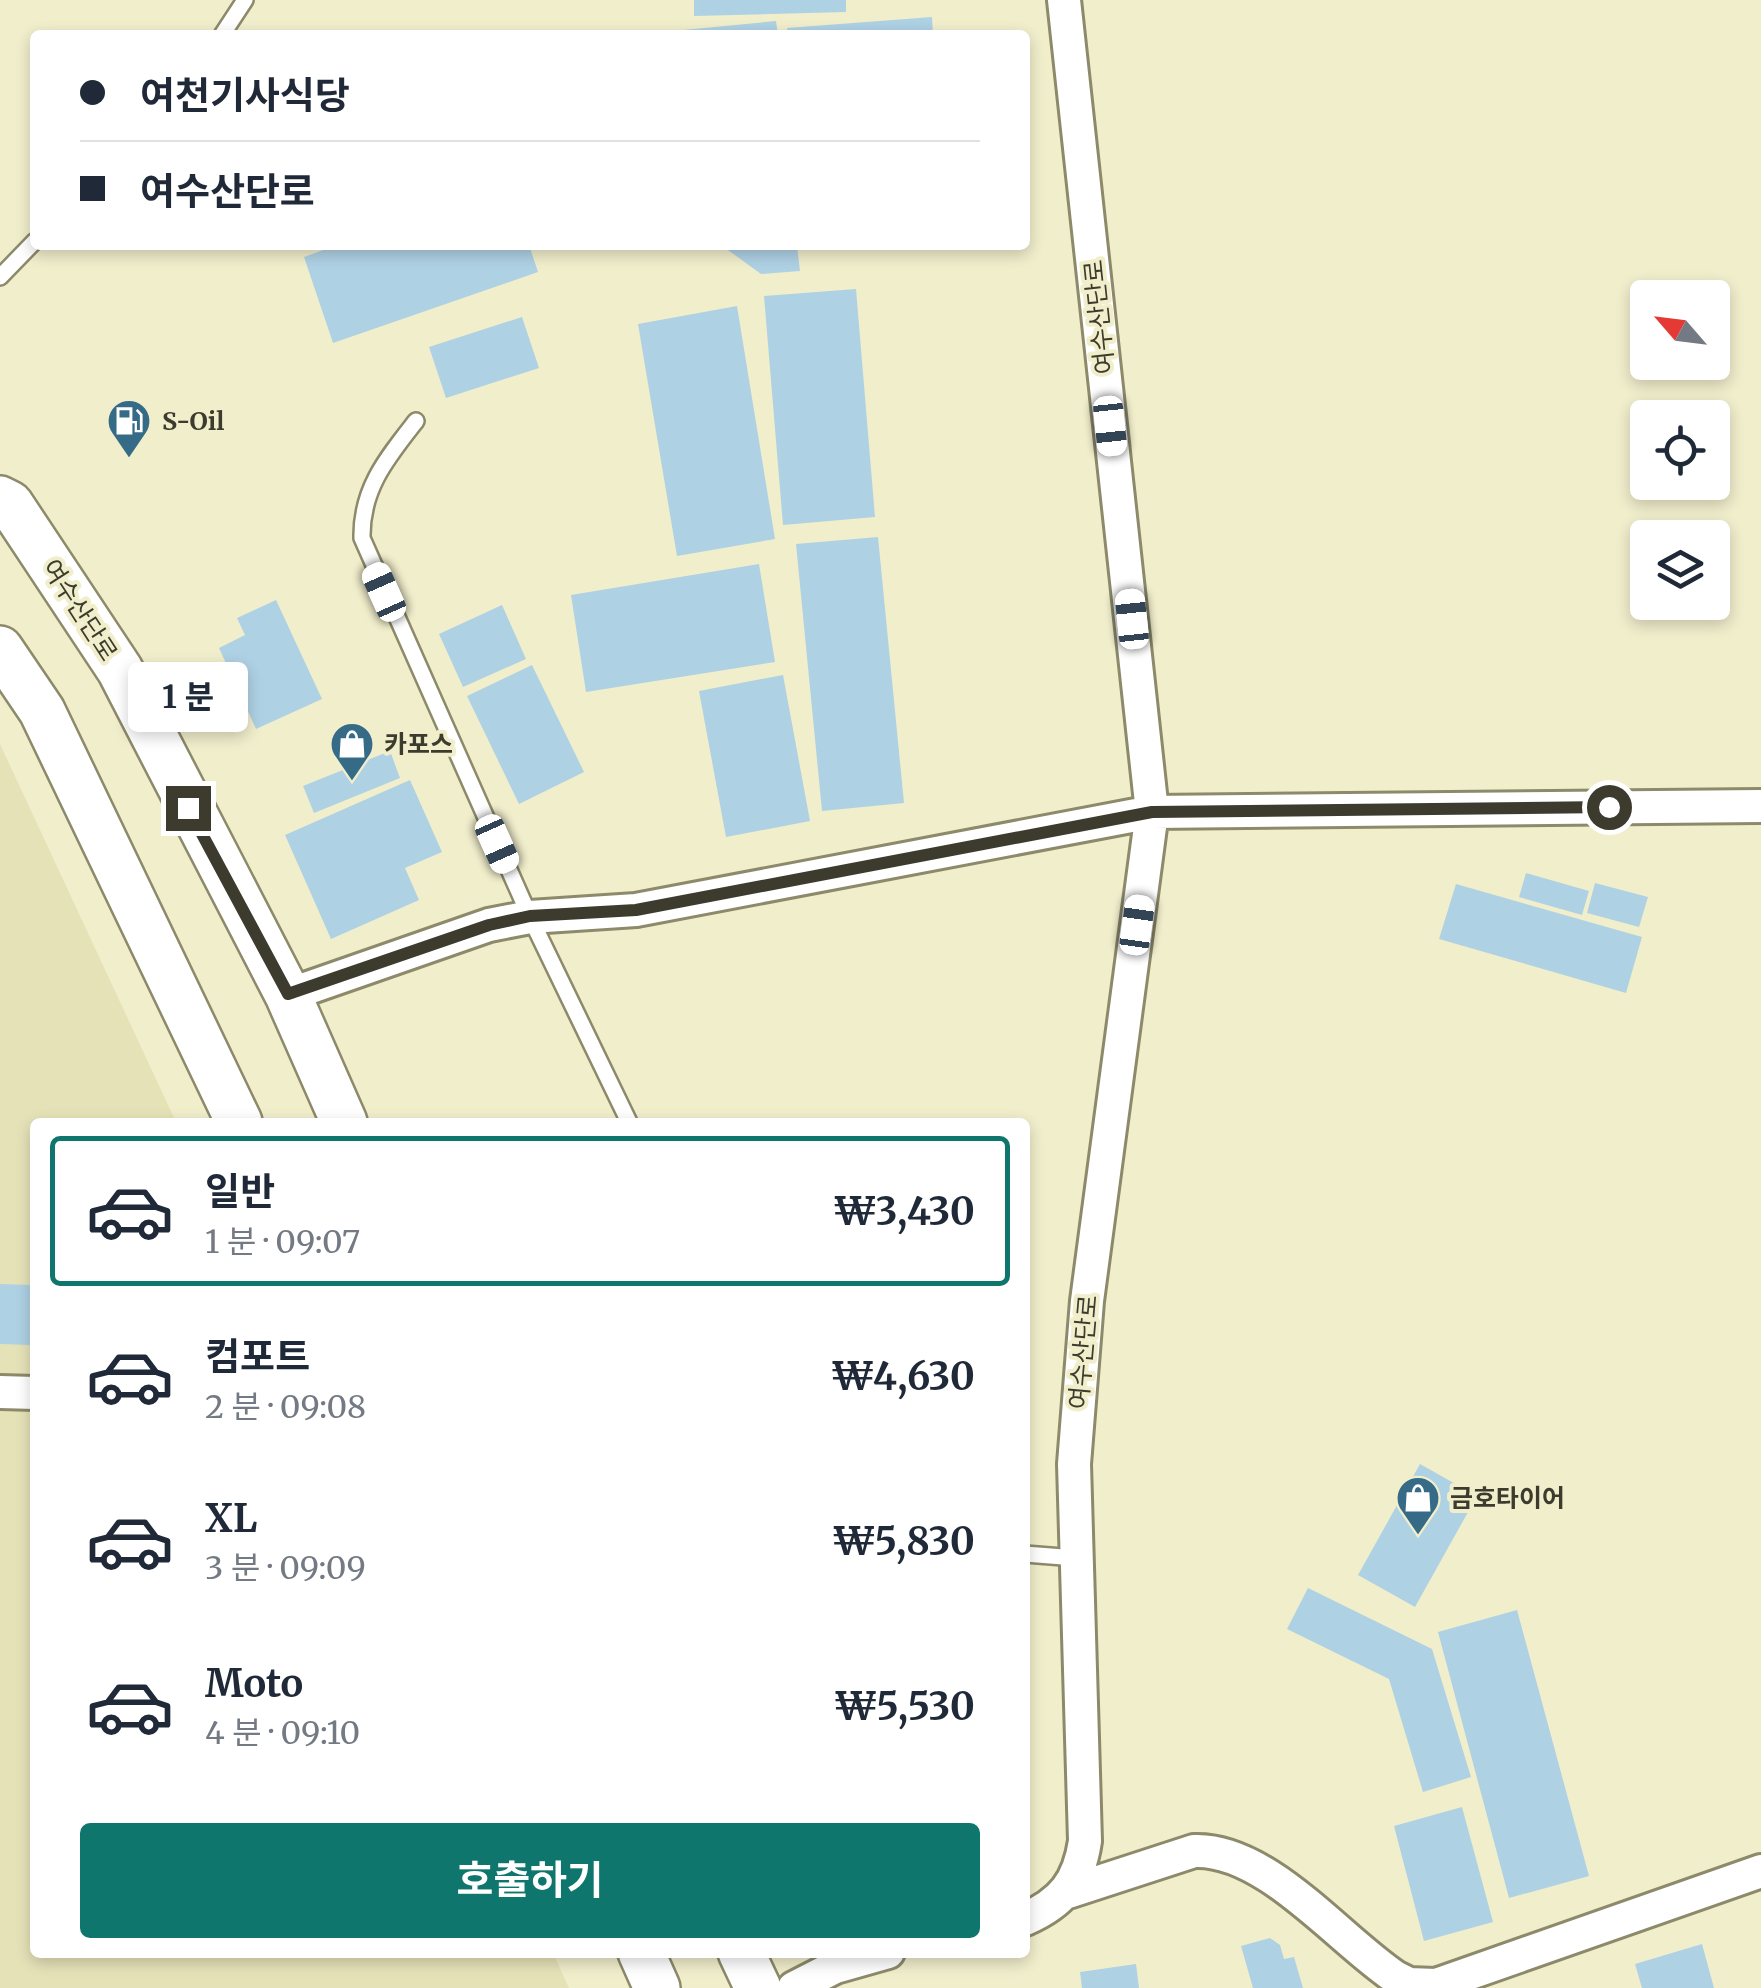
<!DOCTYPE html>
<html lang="ko">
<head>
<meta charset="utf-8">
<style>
  body { margin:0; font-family:Merriweather,"Noto Sans KR",serif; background:#f2f2f3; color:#1f2937; height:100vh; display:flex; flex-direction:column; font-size:38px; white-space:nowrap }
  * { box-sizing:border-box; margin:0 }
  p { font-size:32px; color:#747a83 }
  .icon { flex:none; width:55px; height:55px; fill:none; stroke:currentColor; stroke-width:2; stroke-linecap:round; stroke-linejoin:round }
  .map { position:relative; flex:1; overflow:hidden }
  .side { position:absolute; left:30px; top:1118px; width:1000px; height:840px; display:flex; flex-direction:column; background:#fff; border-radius:10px; box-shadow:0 5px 15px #0003 }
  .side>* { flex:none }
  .guide { position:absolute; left:30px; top:30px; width:1000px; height:220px; border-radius:10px; box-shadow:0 5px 15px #0003; display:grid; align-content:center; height:220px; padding:0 50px; background:#fff }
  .needle { width:65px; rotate:298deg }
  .fabs { position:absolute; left:1630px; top:280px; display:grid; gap:20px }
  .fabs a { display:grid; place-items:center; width:100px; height:100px; border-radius:10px; background:#fff; box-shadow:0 5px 15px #0003; font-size:50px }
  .end { position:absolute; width:45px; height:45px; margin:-22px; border:12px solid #3c3b2e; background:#fff; box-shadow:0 0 0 5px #fff }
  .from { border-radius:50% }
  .bubble { position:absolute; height:70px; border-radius:10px; background:#fff; box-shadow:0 5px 15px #0003; font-size:32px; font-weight:700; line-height:70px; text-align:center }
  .car { position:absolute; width:30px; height:60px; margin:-30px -15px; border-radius:12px; box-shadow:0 0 8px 2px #0007; background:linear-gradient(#fff 24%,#345 0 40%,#fff 0 76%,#345 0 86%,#fff 0) }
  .guide b { display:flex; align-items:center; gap:35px; height:95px; font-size:38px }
  .guide b+b { border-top:2px solid #e0e1e3 }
  .guide i { width:25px; height:25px; background:#1f2937 }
  ul { padding:18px 0 0; list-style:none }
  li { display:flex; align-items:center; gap:30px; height:150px; margin:0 20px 15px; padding:0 30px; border:5px solid transparent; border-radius:10px }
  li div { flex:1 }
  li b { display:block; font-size:38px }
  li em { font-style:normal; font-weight:700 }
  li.selected { border-color:#0f766e }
  li>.icon { width:90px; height:90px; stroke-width:1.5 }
  .primary-button { display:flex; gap:20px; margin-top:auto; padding:20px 50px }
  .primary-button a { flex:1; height:115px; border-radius:10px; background:#0f766e; color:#fff; font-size:40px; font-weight:700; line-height:115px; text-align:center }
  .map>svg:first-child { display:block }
  .built { fill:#e6e2b8 }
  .building { fill:#afd1e4 }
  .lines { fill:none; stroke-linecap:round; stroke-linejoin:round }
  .lane-casing { stroke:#8c8a6a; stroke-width:20 }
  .street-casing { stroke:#8c8a6a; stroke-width:38 }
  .secondary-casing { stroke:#8c8a6a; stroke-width:50 }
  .lane { stroke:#fff; stroke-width:15 }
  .street { stroke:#fff; stroke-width:32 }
  .secondary { stroke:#fff; stroke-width:45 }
  .route { stroke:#3c3b2e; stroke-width:12 }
  .labels { text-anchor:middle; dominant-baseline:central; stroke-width:8; stroke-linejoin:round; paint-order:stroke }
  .street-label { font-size:25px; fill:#3c3b2e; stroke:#f1eecc }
  .poi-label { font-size:25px; font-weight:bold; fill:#3c3b2e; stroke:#f1eecc; text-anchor:start }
</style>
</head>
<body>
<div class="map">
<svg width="1761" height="1988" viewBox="0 0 1761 1988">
  <rect width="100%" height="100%" fill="#f1eecc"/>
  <path class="built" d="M0,744L176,1122H35V1952L553,1953L569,1988H0Z"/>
  <path class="building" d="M694,0H846V12L694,16Z
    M932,17L933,35H788L787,28Z
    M776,21L778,35H673V31Z
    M337,245H529L538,272L333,343L304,257Z
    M721,245H797L800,271L761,274Z
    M856,289L875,517L783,525L764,296Z
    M737,306L775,539L677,556L638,324Z
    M522,317L539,368L446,398L429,347Z
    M878,537L904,803L822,811L796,544Z
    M759,564L775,662L586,692L571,595Z
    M276,600L322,699L256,729L219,648L245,635L237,618Z
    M502,605L526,659L463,687L439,634Z
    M532,665L584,772L519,804L467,696Z
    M783,675L810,821L726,837L699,691Z
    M390,751L400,778L314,813L303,786Z
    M410,780L442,852L405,868L419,900L331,939L285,835Z
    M1526,873L1589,891L1582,915L1519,897Z
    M1595,883L1648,897L1639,927L1587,913Z
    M1456,884L1642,937L1626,993L1439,939Z
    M0,1284L32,1285L30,1345L0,1344Z
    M1420,1464L1477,1496L1415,1607L1358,1575Z
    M1308,1588L1432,1649L1471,1777L1423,1792L1389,1679L1287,1629Z
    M1517,1610L1589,1876L1509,1898L1438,1632Z
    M1462,1807L1493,1922L1424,1941L1394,1826Z
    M1270,1938L1280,1945L1284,1959L1294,1957L1303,1988H1253L1241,1946Z
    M1702,1944L1714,1988H1642L1635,1964Z
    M1136,1964L1139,1988H1082L1080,1972Z"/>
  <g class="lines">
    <defs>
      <path id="lane" d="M222,35L245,0
        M0,277L35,241
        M416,421C387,458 361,489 362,538L530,917L629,1122
        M1025,1554L1076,1558"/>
      <path id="street" d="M288,995L489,925L530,917L636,910L1152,812L1761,806
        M0,1392L35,1393
        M1068,1892L1194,1851C1266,1848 1338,1939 1395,1977L1409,1984L1436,1985L1761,1871
        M1025,1919C1062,1903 1079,1882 1085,1841L1074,1464L1087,1301L1152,812L1064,0
        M794,1988L835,1967L888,1952"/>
      <path id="secondary" d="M0,499L10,504L120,670L288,995L344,1122
        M0,649L42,711L239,1122
        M641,1952L657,1988
        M741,1952L758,1988"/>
    </defs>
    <use href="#lane" class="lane-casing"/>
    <use href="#street" class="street-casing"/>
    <use href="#secondary" class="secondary-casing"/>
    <use href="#lane" class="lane"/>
    <use href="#street" class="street"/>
    <use href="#secondary" class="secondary"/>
  </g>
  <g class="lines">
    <path class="route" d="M188,808L288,994L489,925L530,916L636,910L1152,812L1609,807"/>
  </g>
  <defs>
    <symbol id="fuel-pin" viewBox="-11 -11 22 30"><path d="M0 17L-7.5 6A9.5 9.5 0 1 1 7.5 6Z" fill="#366b87" stroke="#f1eecc"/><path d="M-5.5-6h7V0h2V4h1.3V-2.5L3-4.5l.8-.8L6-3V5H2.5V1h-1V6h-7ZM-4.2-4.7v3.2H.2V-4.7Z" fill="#fff"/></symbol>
    <symbol id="shop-pin" viewBox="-11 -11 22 30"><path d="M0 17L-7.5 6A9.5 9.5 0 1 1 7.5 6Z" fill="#366b87" stroke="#f1eecc"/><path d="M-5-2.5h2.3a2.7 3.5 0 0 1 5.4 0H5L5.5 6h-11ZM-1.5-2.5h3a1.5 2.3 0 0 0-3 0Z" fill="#fff"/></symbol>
  </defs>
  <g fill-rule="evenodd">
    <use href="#fuel-pin" x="104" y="396" width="50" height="68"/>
    <use href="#shop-pin" x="327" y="719" width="50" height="68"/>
    <use href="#shop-pin" x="1393" y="1473" width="50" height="68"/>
  </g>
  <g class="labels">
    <g class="street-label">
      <text transform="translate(1099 317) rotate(-96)">여수산단로</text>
      <text transform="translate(80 610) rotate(57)">여수산단로</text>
      <text transform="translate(1083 1352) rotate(-85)">여수산단로</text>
    </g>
    <g class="poi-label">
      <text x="162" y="421">S-Oil</text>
      <text x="384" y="744">카포스</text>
      <text x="1450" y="1498">금호타이어</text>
    </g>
  </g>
</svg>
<div class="fabs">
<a><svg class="needle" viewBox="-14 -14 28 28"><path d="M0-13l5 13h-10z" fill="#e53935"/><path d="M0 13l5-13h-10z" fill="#747a83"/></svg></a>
<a><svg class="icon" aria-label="locate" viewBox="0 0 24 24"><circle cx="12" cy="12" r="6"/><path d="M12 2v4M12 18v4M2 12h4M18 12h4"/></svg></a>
<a><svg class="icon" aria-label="layers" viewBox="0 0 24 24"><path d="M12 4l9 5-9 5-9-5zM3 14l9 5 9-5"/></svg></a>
</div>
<i class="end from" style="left:1609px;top:807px"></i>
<i class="end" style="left:188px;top:808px"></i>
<div class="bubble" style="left:128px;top:662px;width:120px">1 분</div>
<i class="car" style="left:1110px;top:426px;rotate:174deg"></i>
<i class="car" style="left:384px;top:592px;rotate:336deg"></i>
<i class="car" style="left:1132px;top:619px;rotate:354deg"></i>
<i class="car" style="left:497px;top:844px;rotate:156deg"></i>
<i class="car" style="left:1137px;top:925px;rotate:8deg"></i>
<div class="guide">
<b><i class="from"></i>여천기사식당</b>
<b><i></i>여수산단로</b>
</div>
<section class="side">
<ul>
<li class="selected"><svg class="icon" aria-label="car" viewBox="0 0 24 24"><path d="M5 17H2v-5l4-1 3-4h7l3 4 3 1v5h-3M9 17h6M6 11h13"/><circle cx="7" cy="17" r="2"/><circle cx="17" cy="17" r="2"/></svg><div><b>일반</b><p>1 분 · 09:07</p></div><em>₩3,430</em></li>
<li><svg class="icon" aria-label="car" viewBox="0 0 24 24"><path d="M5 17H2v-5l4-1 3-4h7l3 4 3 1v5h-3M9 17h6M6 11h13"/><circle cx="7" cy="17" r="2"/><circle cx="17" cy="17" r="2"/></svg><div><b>컴포트</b><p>2 분 · 09:08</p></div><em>₩4,630</em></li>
<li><svg class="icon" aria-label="car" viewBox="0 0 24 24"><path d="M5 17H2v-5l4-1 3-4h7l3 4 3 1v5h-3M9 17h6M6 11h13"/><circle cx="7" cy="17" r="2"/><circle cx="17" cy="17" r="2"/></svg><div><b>XL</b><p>3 분 · 09:09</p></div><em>₩5,830</em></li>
<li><svg class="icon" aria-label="car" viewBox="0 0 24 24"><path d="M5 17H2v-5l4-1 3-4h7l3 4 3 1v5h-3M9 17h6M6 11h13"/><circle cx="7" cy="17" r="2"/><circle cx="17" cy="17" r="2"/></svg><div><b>Moto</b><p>4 분 · 09:10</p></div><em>₩5,530</em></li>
</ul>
<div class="primary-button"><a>호출하기</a></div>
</section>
</div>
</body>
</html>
